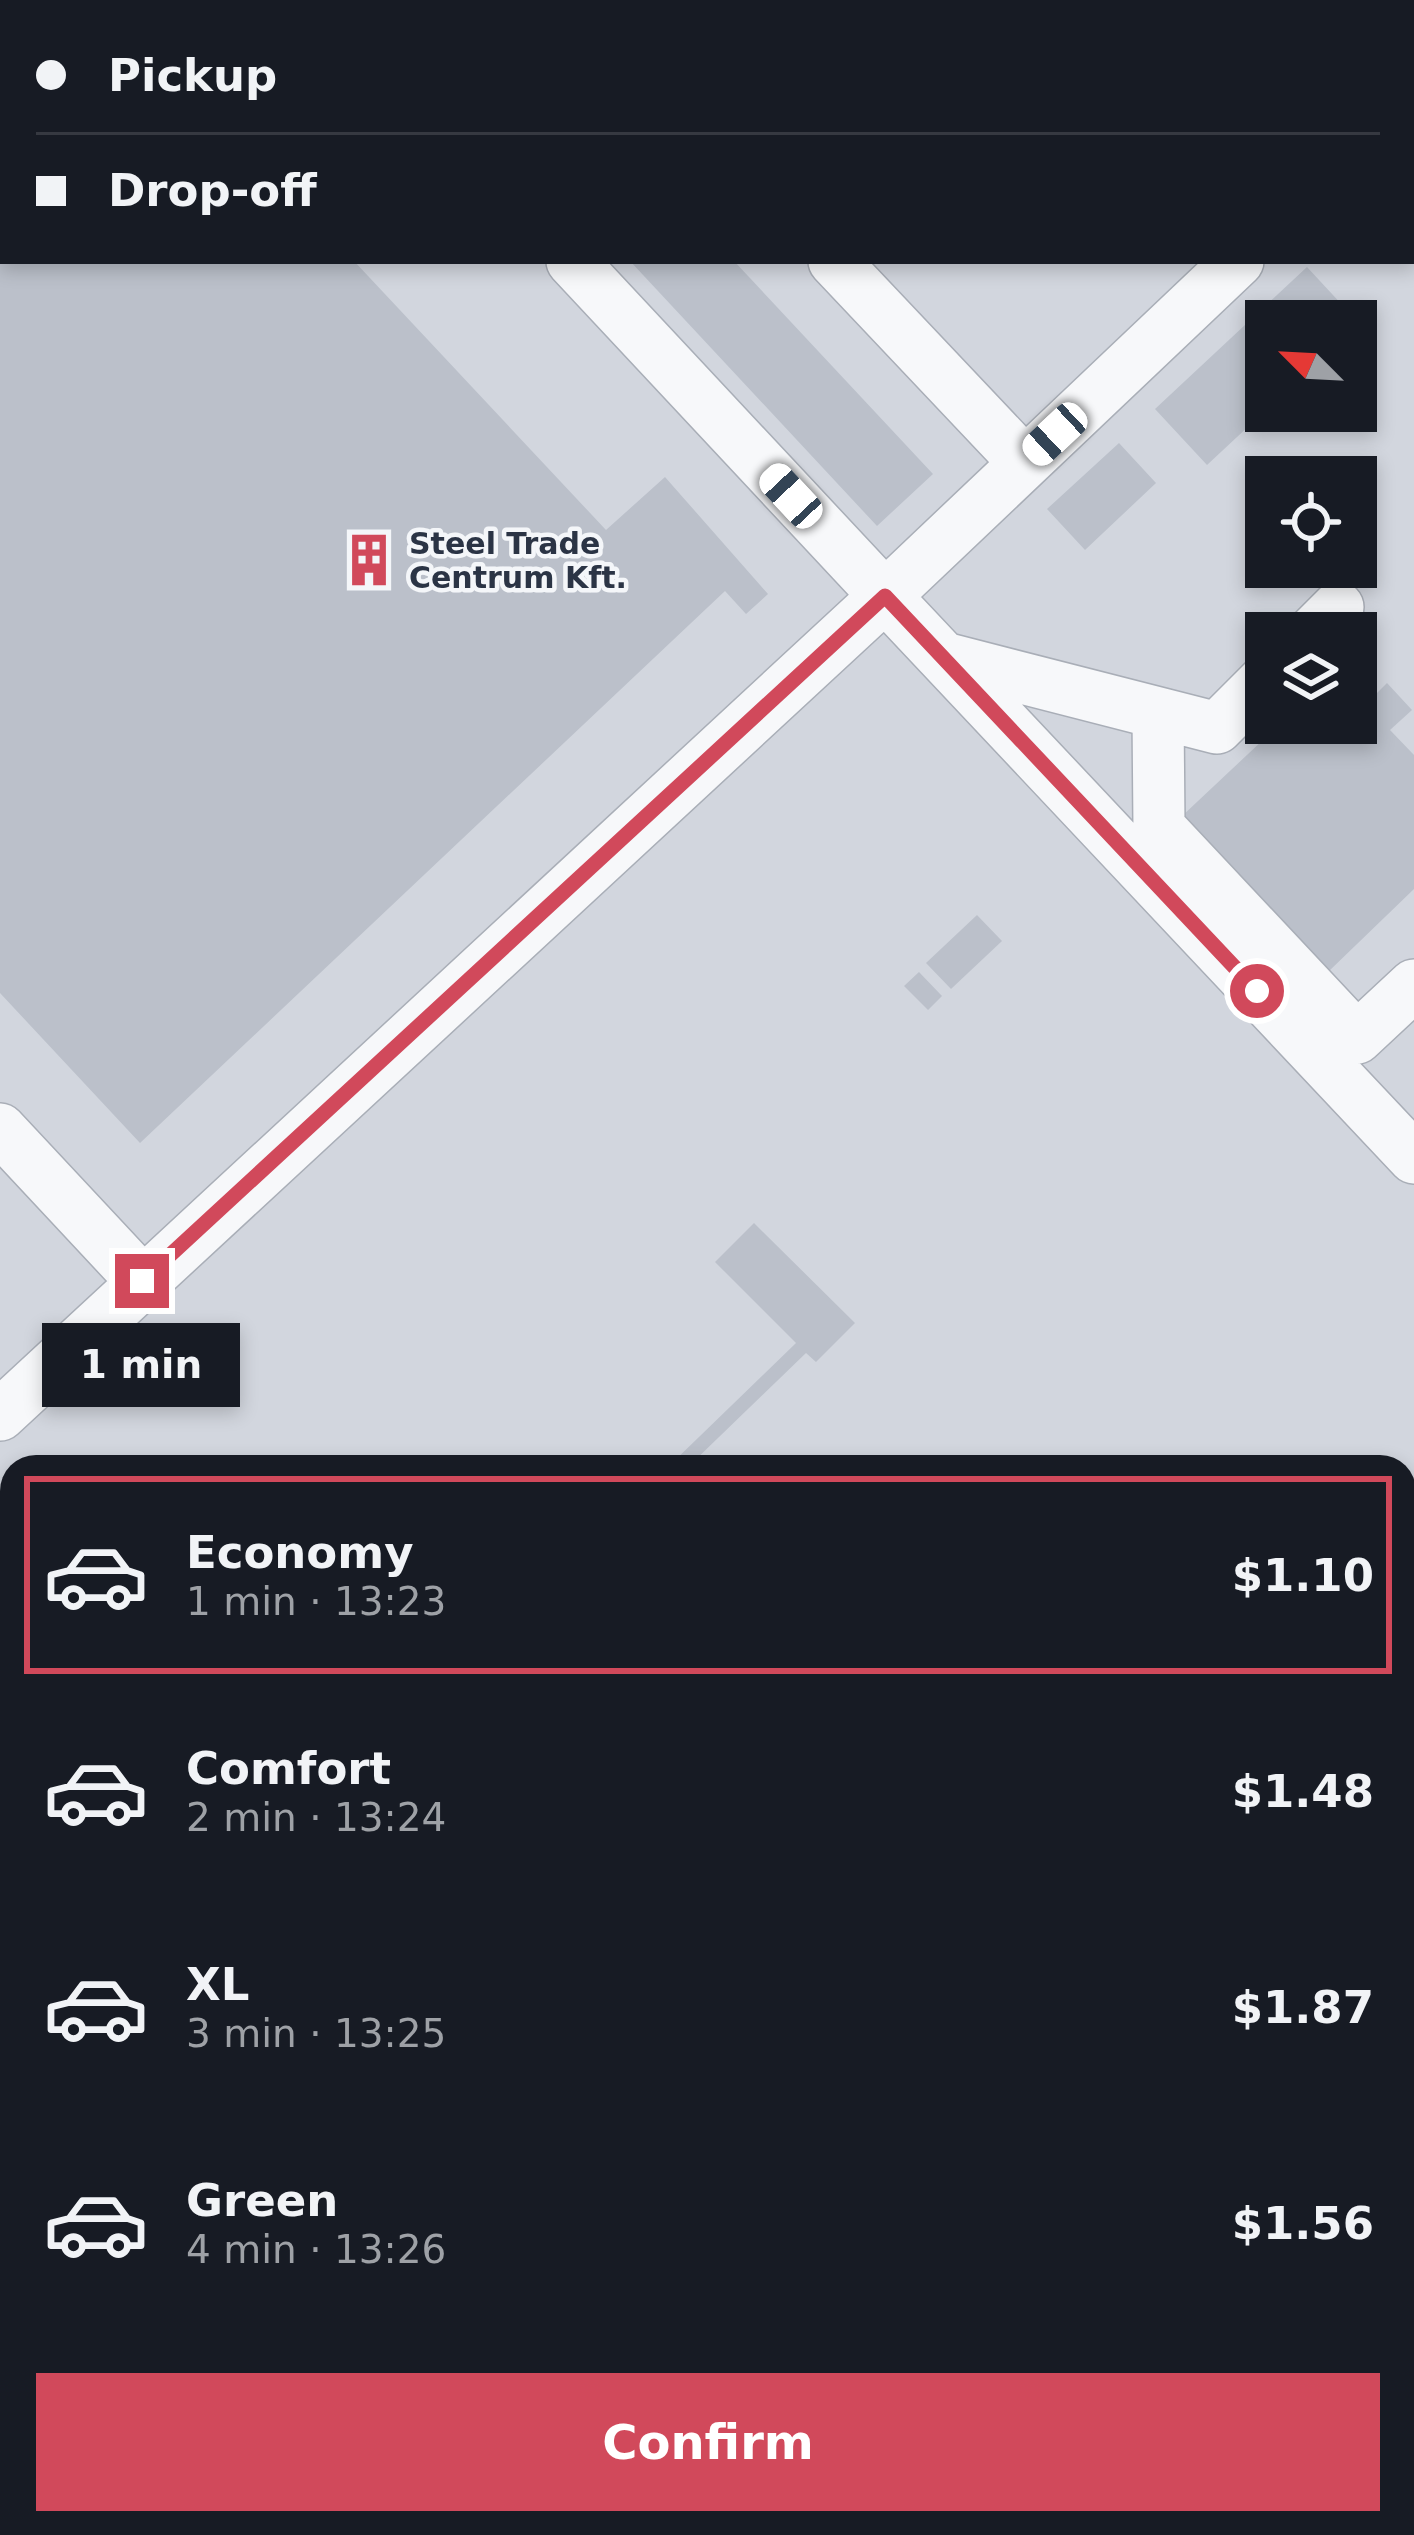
<!DOCTYPE html>
<html lang="en">
<head>
<meta charset="utf-8">
<style>
  body { margin:0; font-family:"DejaVu Sans",sans-serif; background:#20242c; color:#f1f3f6; height:100vh; display:flex; flex-direction:column; font-size:45px; white-space:nowrap }
  * { box-sizing:border-box; margin:0 }
  p { font-size:39px; color:#9ea1a6 }
  .icon { flex:none; width:66px; height:66px; fill:none; stroke:currentColor; stroke-width:2; stroke-linecap:round; stroke-linejoin:round }
  .map { position:relative; flex:1; overflow:hidden }
  .details { position:absolute; left:0px; top:1455px; width:1416px; height:1080px; display:flex; flex-direction:column; background:#171b24; border-radius:36px 36px 0 0; box-shadow:0 6px 18px #0003 }
  .details>* { flex:none }
  .banner { position:absolute; left:0px; top:0px; width:1416px; height:264px; box-shadow:0 6px 18px #0003; display:grid; align-content:center; height:264px; padding:0 36px; background:#171b24 }
  .needle { width:78px; rotate:294deg }
  .fabs { position:absolute; left:1245px; top:300px; display:grid; gap:24px }
  .fabs a { display:grid; place-items:center; width:132px; height:132px; border-radius:0px; background:#171b24; box-shadow:0 6px 18px #0003; font-size:60px }
  .end { position:absolute; width:54px; height:54px; margin:-27px; border:15px solid #d1495b; background:#fff; box-shadow:0 0 0 6px #fff }
  .from { border-radius:50% }
  .bubble { position:absolute; height:84px; border-radius:0px; background:#171b24; box-shadow:0 6px 18px #0003; font-size:39px; font-weight:700; line-height:84px; text-align:center }
  .car { position:absolute; width:36px; height:72px; margin:-36px -18px; border-radius:15px; box-shadow:0 0 9px 3px #0007; background:linear-gradient(#fff 24%,#345 0 40%,#fff 0 76%,#345 0 86%,#fff 0) }
  .banner b { display:flex; align-items:center; gap:42px; height:114px; font-size:45px }
  .banner b+b { border-top:3px solid #363941 }
  .banner i { width:30px; height:30px; background:#f1f3f6 }
  ul { padding:21px 0 0; list-style:none }
  li { display:flex; align-items:center; gap:36px; height:198px; margin:0 24px 18px; padding:0 12px; border:6px solid transparent; border-radius:0px }
  li div { flex:1 }
  li b { display:block; font-size:45px }
  li em { font-style:normal; font-weight:700 }
  li.active { border-color:#d1495b }
  li>.icon { width:108px; height:108px; stroke-width:1.5 }
  .button { display:flex; gap:24px; margin-top:auto; padding:24px 36px }
  .button a { flex:1; height:138px; border-radius:0px; background:#d1495b; color:#fff; font-size:48px; font-weight:700; line-height:138px; text-align:center }
  .map>svg:first-child { display:block }
  .built { fill:#d2d6de; fill-rule:evenodd }
  .building { fill:#bbc0ca }
  .lines { fill:none; stroke-linecap:round; stroke-linejoin:round }
  .minor-casing { stroke:#a9aeb7; stroke-width:54 }
  .path { stroke:#c2c5cb; stroke-width:8; stroke-dasharray:9 9; stroke-linecap:butt }
  .minor { stroke:#f7f8fa; stroke-width:51 }
  .route { stroke:#d1495b; stroke-width:15 }
  .labels { text-anchor:middle; dominant-baseline:central; stroke-width:9; stroke-linejoin:round; paint-order:stroke }
  .poi-label { font-size:30px; font-weight:bold; fill:#2b3445; stroke:#f4f6f9; text-anchor:start }
</style>
</head>
<body>
<div class="map">
<svg width="1414" height="2535" viewBox="0 0 1414 2535">
  <rect width="100%" height="100%" fill="#e4e7ec"/>
  <path class="built" d="M0,0L1240,3H3V261H1413L1414,25V2535H0ZM1266,321H1356V411H1266ZM1266,477H1356V567H1266ZM1266,633H1356V723H1266ZM12,1467H1404V2523H12Z"/>
  <path class="building" d="M0,261H354L606,530L665,477L768,594L746,614L725,591L140,1143L0,993Z
    M630,261H734L933,474L877,526Z
    M1307,267L1345,308L1331,321H1266V410L1207,465L1155,409Z
    M1119,443L1156,483L1085,550L1047,509Z
    M1387,683L1412,710L1390,730L1414,755V889L1328,972L1181,817L1281,723H1356V693L1366,704Z
    M977,915L1002,941L951,989L926,963Z
    M919,972L942,996L928,1010L904,986Z
    M754,1223L855,1323L816,1362L806,1353L688,1467H668L796,1343L715,1262Z
    M0,1585L12,1597V1714L0,1701Z
    M202,2523H284L271,2535H208Z"/>
  <g class="lines">
    <defs>
      <path id="minor" d="M328,0L330,3
        M1060,0L1063,3
        M705,2L707,0
        M1413,92L1414,91
        M834,261L1025,463
        M1238,261L885,596L1414,1158
        M1312,633L1338,607
        M944,658L1217,728L1266,679
        M1158,713L1159,827L1357,1038L1414,985
        M0,1129L142,1281
        M0,1415L885,596L572,261
        M0,1770L12,1783
        M473,2523L484,2535
        M959,2523L969,2535
        M761,2535L768,2523"/>
    </defs>
    <use href="#minor" class="minor-casing"/>
    <path class="path" d="M0,2489L12,2506
      M23,2523L29,2535"/>
    <use href="#minor" class="minor"/>
  </g>
  <g class="lines">
    <path class="route" d="M142,1281L885,596L1257,991"/>
  </g>
  <defs>
    <symbol id="building-bare" viewBox="-9 -9 18 18"><path d="M-4-6H4V6H1V3H-1V6H-4ZM-2.5-4.3h1.7v1.8h-1.7ZM.8-4.3h1.7v1.8H.8ZM-2.5-1h1.7V.8h-1.7ZM.8-1h1.7V.8H.8Z" fill="#d1495b" stroke="#f4f6f9" stroke-width="2.5" paint-order="stroke"/></symbol>
  </defs>
  <g fill-rule="evenodd">
    <use href="#building-bare" x="331" y="522" width="76" height="76"/>
  </g>
  <g class="labels">
    <g class="poi-label">
      <text x="409" y="543">Steel Trade<tspan x="409" dy="34">Centrum Kft.</tspan></text>
    </g>
  </g>
</svg>
<div class="fabs">
<a><svg class="needle" viewBox="-14 -14 28 28"><path d="M0-13l5 13h-10z" fill="#e53935"/><path d="M0 13l5-13h-10z" fill="#9ea1a6"/></svg></a>
<a><svg class="icon" aria-label="locate" viewBox="0 0 24 24"><circle cx="12" cy="12" r="6"/><path d="M12 2v4M12 18v4M2 12h4M18 12h4"/></svg></a>
<a><svg class="icon" aria-label="layers" viewBox="0 0 24 24"><path d="M12 4l9 5-9 5-9-5zM3 14l9 5 9-5"/></svg></a>
</div>
<i class="end from" style="left:1257px;top:991px"></i>
<i class="end" style="left:142px;top:1281px"></i>
<div class="bubble" style="left:42px;top:1323px;width:198px">1 min</div>
<i class="car" style="left:1055px;top:434px;rotate:227deg"></i>
<i class="car" style="left:791px;top:496px;rotate:317deg"></i>
<div class="banner">
<b><i class="from"></i>Pickup</b>
<b><i></i>Drop-off</b>
</div>
<section class="details">
<ul>
<li class="active"><svg class="icon" aria-label="car" viewBox="0 0 24 24"><path d="M5 17H2v-5l4-1 3-4h7l3 4 3 1v5h-3M9 17h6M6 11h13"/><circle cx="7" cy="17" r="2"/><circle cx="17" cy="17" r="2"/></svg><div><b>Economy</b><p>1 min · 13:23</p></div><em>$1.10</em></li>
<li><svg class="icon" aria-label="car" viewBox="0 0 24 24"><path d="M5 17H2v-5l4-1 3-4h7l3 4 3 1v5h-3M9 17h6M6 11h13"/><circle cx="7" cy="17" r="2"/><circle cx="17" cy="17" r="2"/></svg><div><b>Comfort</b><p>2 min · 13:24</p></div><em>$1.48</em></li>
<li><svg class="icon" aria-label="car" viewBox="0 0 24 24"><path d="M5 17H2v-5l4-1 3-4h7l3 4 3 1v5h-3M9 17h6M6 11h13"/><circle cx="7" cy="17" r="2"/><circle cx="17" cy="17" r="2"/></svg><div><b>XL</b><p>3 min · 13:25</p></div><em>$1.87</em></li>
<li><svg class="icon" aria-label="car" viewBox="0 0 24 24"><path d="M5 17H2v-5l4-1 3-4h7l3 4 3 1v5h-3M9 17h6M6 11h13"/><circle cx="7" cy="17" r="2"/><circle cx="17" cy="17" r="2"/></svg><div><b>Green</b><p>4 min · 13:26</p></div><em>$1.56</em></li>
</ul>
<div class="button"><a>Confirm</a></div>
</section>
</div>
</body>
</html>
